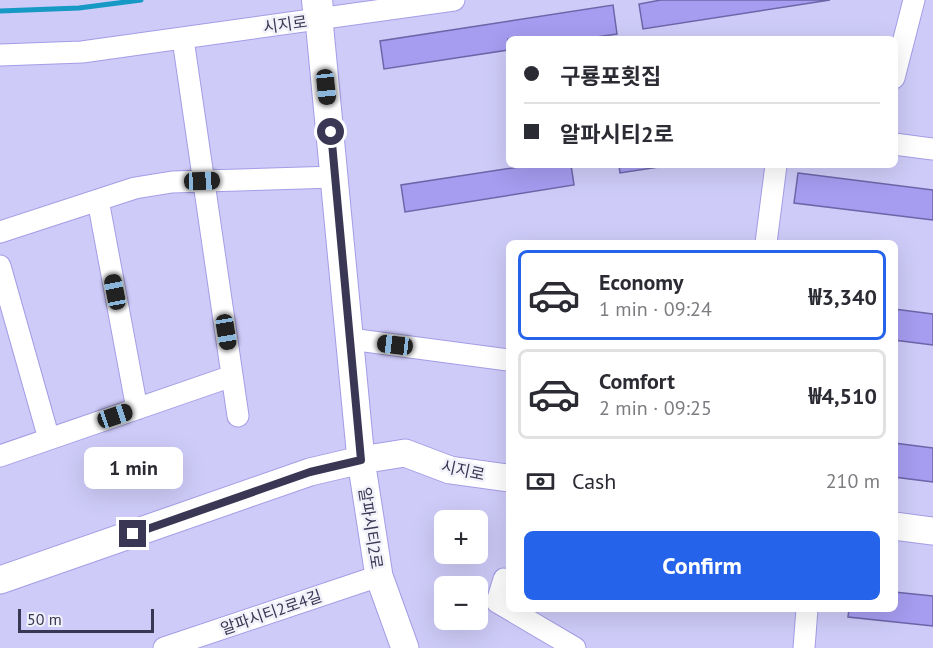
<!DOCTYPE html>
<html lang="en">
<head>
<meta charset="utf-8">
<style>
  body { margin:0; font-family:"PT Sans","Noto Sans KR",sans-serif; background:#f7f7f7; color:#2b2b33; height:100vh; display:flex; flex-direction:column; font-size:22px; white-space:nowrap }
  * { box-sizing:border-box; margin:0 }
  p { font-size:20px; color:#7c7c81 }
  .icon { flex:none; width:33px; height:33px; fill:none; stroke:currentColor; stroke-width:2; stroke-linecap:round; stroke-linejoin:round }
  .map { position:relative; flex:1; overflow:hidden }
  .panel { position:absolute; left:506px; top:240px; width:392px; height:372px; display:flex; flex-direction:column; background:#fff; border-radius:9px; box-shadow:0 6px 24px #0002 }
  .panel>* { flex:none }
  .hud { position:absolute; left:506px; top:36px; width:392px; height:132px; border-radius:9px; box-shadow:0 6px 24px #0002; display:grid; align-content:center; height:132px; padding:0 18px; background:#fff }
  .controls { position:absolute; left:434px; top:510px; display:grid; gap:12px }
  .controls a { display:grid; place-items:center; width:54px; height:54px; border-radius:9px; background:#fff; box-shadow:0 6px 24px #0002; font-size:30px }
  .scale { position:absolute; left:18px; bottom:15px; width:136px; box-sizing:border-box; padding-left:6px; border:3px solid #3a3755; border-top:0; font-size:16px; line-height:21px; white-space:nowrap; color:#3a3755; -webkit-text-stroke:4px #f1f1f9; paint-order:stroke }
  .end { position:absolute; width:27px; height:27px; margin:-14px; border:8px solid #3a3755; background:#fff; box-shadow:0 0 0 3px #fff }
  .from { border-radius:50% }
  .bubble { position:absolute; height:42px; border-radius:9px; background:#fff; box-shadow:0 6px 24px #0002; font-size:20px; font-weight:800; line-height:42px; text-align:center }
  .car { position:absolute; width:18px; height:36px; margin:-18px -9px; border-radius:8px; box-shadow:0 0 4px 2px #0007; background:linear-gradient(#222 24%,#8ab4d8 0 40%,#222 0 76%,#8ab4d8 0 86%,#222 0) }
  .hud b { display:flex; align-items:center; gap:21px; height:57px; font-size:22px }
  .hud b+b { border-top:2px solid #e1e1e2 }
  .hud i { width:15px; height:15px; background:#2b2b33 }
  ul { padding:10px 0 0; list-style:none }
  li { display:flex; align-items:center; gap:18px; height:90px; margin:0 12px 9px; padding:0 6px; border:3px solid #e1e1e2; border-radius:9px }
  li div { flex:1 }
  li b { display:block; font-size:22px }
  li em { font-style:normal; font-weight:800 }
  li.active { border-color:#2563eb }
  li>.icon { width:54px; height:54px; stroke-width:1.5 }
  .pay { display:flex; align-items:center; gap:15px; height:66px; padding:0 18px; font-size:22px }
  .pay p { margin-inline-start:auto }
  .button { display:flex; gap:12px; margin-top:auto; padding:12px 18px }
  .button a { flex:1; height:69px; border-radius:9px; background:#2563eb; color:#fff; font-size:24px; font-weight:800; line-height:69px; text-align:center }
  .map>svg:first-child { display:block }
  .lines { fill:none; stroke-linecap:round; stroke-linejoin:round }
  .stream { stroke:#1799c5; stroke-width:5 }
  .building { fill:#a69cf0; stroke:#6e65a9; stroke-width:1.5 }
  .minor-casing { stroke:#a49de5; stroke-width:23 }
  .tertiary-casing { stroke:#a49de5; stroke-width:29 }
  .secondary-casing { stroke:#a49de5; stroke-width:32 }
  .minor { stroke:#fff; stroke-width:21 }
  .tertiary { stroke:#fff; stroke-width:27 }
  .secondary { stroke:#fff; stroke-width:30 }
  .route { stroke:#3a3755; stroke-width:8 }
  .labels { text-anchor:middle; dominant-baseline:central; stroke-width:5; stroke-linejoin:round; paint-order:stroke }
  .street-label { font-size:16px; fill:#3a3755; stroke:#f1f1f9 }
</style>
</head>
<body>
<div class="map">
<svg width="933" height="648" viewBox="0 0 933 648">
  <rect width="100%" height="100%" fill="#cecbf8"/>
  <g class="lines">
    <path class="stream" d="M0,11L79,8L141,0"/>
  </g>
  <path class="building" d="M661,0H830L643,29L639,4Z
    M613,5L617,34L582,39H508V50L384,69L380,41Z
    M532,165H571L574,185L405,212L401,185Z
    M619,165H672L620,173Z
    M798,173L933,190V220L794,203Z
    M894,309L933,314V345L894,340Z
    M894,443L933,448V482L894,477Z
    M894,592L933,596V626L848,617L849,609H894Z"/>
  <g class="lines">
    <defs>
      <path id="minor" d="M183,39L238,416
        M0,55L82,52L454,0
        M894,78L914,0
        M894,144L933,149
        M98,200L137,409
        M0,232L135,188L172,182L335,177
        M766,243L776,165
        M0,266L49,439
        M350,339L508,360
        M0,456L232,376
        M504,579L497,602L575,648
        M164,648L379,576
        M804,648L807,609"/>
      <path id="tertiary" d="M319,20L361,460L405,453L450,470L508,478
        M894,526L933,531
        M0,580L310,472L361,460L379,576L405,648"/>
      <path id="secondary" d="M317,0L319,20"/>
    </defs>
    <use href="#minor" class="minor-casing"/>
    <use href="#tertiary" class="tertiary-casing"/>
    <use href="#secondary" class="secondary-casing"/>
    <use href="#minor" class="minor"/>
    <use href="#tertiary" class="tertiary"/>
    <use href="#secondary" class="secondary"/>
  </g>
  <g class="lines">
    <path class="route" d="M133,534L310,472L361,460L331,132"/>
  </g>
  <g class="labels">
    <g class="street-label">
      <text transform="translate(285 24) rotate(-8)">시지로</text>
      <text transform="translate(463 470) rotate(12)">시지로</text>
      <text transform="translate(371 528) rotate(81)">알파시티2로</text>
      <text transform="translate(271 612) rotate(-19)">알파시티2로4길</text>
    </g>
  </g>
</svg>
<div class="controls">
<a>+</a>
<a>−</a>
</div>
<div class="scale">50 m</div>
<i class="end from" style="left:331px;top:132px"></i>
<i class="end" style="left:133px;top:534px"></i>
<div class="bubble" style="left:84px;top:447px;width:99px">1 min</div>
<i class="car" style="left:326px;top:87px;rotate:174deg"></i>
<i class="car" style="left:202px;top:181px;rotate:88deg"></i>
<i class="car" style="left:115px;top:292px;rotate:349deg"></i>
<i class="car" style="left:226px;top:332px;rotate:171deg"></i>
<i class="car" style="left:395px;top:345px;rotate:277deg"></i>
<i class="car" style="left:115px;top:416px;rotate:71deg"></i>
<div class="hud">
<b><i class="from"></i>구룡포횟집</b>
<b><i></i>알파시티2로</b>
</div>
<section class="panel">
<ul>
<li class="active"><svg class="icon" aria-label="car" viewBox="0 0 24 24"><path d="M5 17H2v-5l4-1 3-4h7l3 4 3 1v5h-3M9 17h6M6 11h13"/><circle cx="7" cy="17" r="2"/><circle cx="17" cy="17" r="2"/></svg><div><b>Economy</b><p>1 min · 09:24</p></div><em>₩3,340</em></li>
<li><svg class="icon" aria-label="car" viewBox="0 0 24 24"><path d="M5 17H2v-5l4-1 3-4h7l3 4 3 1v5h-3M9 17h6M6 11h13"/><circle cx="7" cy="17" r="2"/><circle cx="17" cy="17" r="2"/></svg><div><b>Comfort</b><p>2 min · 09:25</p></div><em>₩4,510</em></li>
</ul>
<div class="pay"><svg class="icon" aria-label="cash" viewBox="0 0 24 24"><path d="M3 7h18v10H3z"/><circle cx="12" cy="12" r="2"/></svg>Cash<p>210 m</p></div>
<div class="button"><a>Confirm</a></div>
</section>
</div>
</body>
</html>
